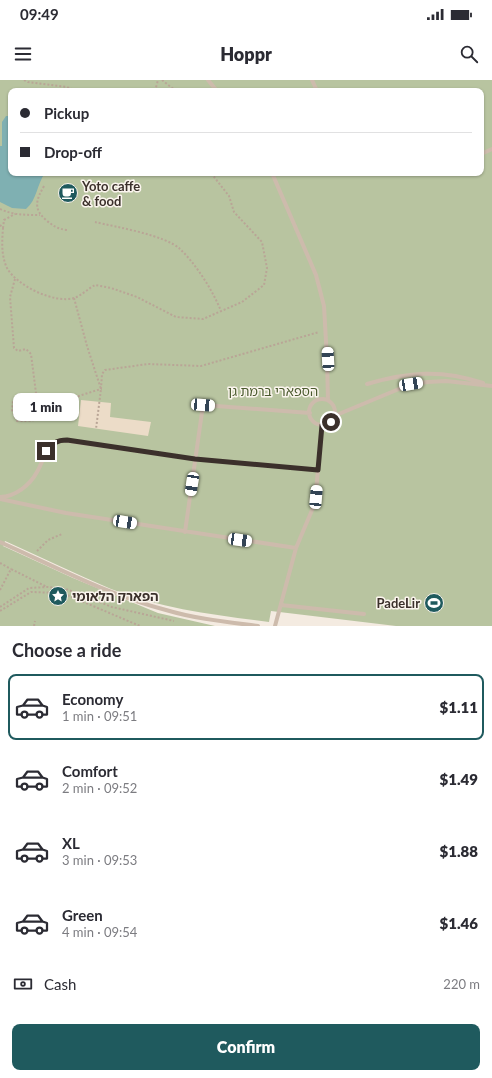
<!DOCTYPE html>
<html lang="en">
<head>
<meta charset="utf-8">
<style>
  body { margin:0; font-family:Lato,"Noto Sans Hebrew",sans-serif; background:#f7f7f7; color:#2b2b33; height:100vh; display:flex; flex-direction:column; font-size:15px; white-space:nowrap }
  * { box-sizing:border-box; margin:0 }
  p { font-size:13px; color:#7c7c81 }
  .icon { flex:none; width:22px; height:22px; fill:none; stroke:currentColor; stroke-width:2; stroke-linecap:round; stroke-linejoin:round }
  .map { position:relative; height:546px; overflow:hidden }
  .drawer { display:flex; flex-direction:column; background:#fff; flex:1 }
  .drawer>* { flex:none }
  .banner { position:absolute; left:8px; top:8px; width:476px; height:88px; border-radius:8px; box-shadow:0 1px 3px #0004; display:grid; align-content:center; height:88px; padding:0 12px; background:#fff }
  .end { position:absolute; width:18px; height:18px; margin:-9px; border:5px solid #3b302b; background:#fff; box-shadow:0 0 0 2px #fff }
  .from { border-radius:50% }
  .bubble { position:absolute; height:28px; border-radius:8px; background:#fff; box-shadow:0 1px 3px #0004; font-size:13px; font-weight:800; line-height:28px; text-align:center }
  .car { position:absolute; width:12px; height:24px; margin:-12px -6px; border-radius:5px; box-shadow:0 0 3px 1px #0007; background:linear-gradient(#fff 24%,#345 0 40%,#fff 0 76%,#345 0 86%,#fff 0) }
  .banner b { display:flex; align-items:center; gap:14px; height:38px; font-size:15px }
  .banner b+b { border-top:1px solid #e1e1e2 }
  .banner i { width:10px; height:10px; background:#2b2b33 }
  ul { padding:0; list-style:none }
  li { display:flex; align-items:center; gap:12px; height:66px; margin:0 8px 6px; padding:0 4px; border:2px solid transparent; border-radius:8px }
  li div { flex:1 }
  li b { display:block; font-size:15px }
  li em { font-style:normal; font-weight:800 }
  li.active { border-color:#1f5a5e }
  li>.icon { width:36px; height:36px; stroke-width:1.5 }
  h2 { padding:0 12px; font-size:18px; line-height:48px }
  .pay { display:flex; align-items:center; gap:10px; height:44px; padding:0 12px; font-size:15px }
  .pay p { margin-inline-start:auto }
  .cta { display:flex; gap:8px; margin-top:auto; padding:8px 12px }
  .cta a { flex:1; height:46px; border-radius:8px; background:#1f5a5e; color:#fff; font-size:16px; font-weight:800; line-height:46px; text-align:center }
  .status { display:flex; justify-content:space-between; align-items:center; height:28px; padding:0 20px; background:#fff; direction:ltr }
  .status svg { height:11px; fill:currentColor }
  header { display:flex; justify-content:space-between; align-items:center; height:52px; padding:0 12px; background:#fff; font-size:18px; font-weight:800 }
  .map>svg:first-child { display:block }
  .green { fill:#b8c4a0; fill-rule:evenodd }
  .plaza { fill:#ecdcc8 }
  .water { fill:#7fb0b2 }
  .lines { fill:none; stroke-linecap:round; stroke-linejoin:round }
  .path { stroke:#b9a596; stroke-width:2; stroke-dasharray:2 2; stroke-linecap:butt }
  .lane { stroke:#cdbbac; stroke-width:4 }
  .route { stroke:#3b302b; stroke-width:5 }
  .labels { text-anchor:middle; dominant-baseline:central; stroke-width:3; stroke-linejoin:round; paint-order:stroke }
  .poi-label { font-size:13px; font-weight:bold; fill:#3b302b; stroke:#fbf5ee; text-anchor:start }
  .park-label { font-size:13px; fill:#4a5a2e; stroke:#fbf5ee }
</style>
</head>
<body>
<div class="status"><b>09:49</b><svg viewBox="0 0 49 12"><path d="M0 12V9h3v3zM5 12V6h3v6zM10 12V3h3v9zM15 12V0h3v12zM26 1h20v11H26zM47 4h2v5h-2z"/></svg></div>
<header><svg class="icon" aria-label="menu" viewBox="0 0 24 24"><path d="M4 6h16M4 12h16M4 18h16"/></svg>Hoppr<svg class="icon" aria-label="search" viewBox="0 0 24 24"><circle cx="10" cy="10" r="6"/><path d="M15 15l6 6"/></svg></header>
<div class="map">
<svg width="492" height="546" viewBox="0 0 492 546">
  <rect width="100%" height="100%" fill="#f4ebe1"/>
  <path class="green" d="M0,0H492V546H396L271,531L269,542C216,535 162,529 111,509C76,494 41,477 5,461L3,466L73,498L158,533L215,546H0ZM11,11H481V93H11Z"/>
  <path class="plaza" d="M81,320L111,323L110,337L151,342L148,356L78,346Z"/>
  <path class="water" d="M6,36H11V93H45C37,104 37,120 26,129L12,128L0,122V66H2V42Z"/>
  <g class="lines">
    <path class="path" d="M24,0L28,2L67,7L76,11
      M162,0L176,11
      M155,11L158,0
      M44,106C36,120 33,129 46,140C53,146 58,149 67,150
      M0,129C13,135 26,135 40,135
      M95,142C116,147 165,155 180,169C196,184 213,211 221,231
      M0,145L3,148C2,162 1,175 7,188C16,205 54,224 74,218C81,216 89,208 95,205L111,208L137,217L176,237L203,239L242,222L264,205L267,188L262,162L234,132L229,116L211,93
      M3,148L4,140L15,134
      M15,199L10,217L14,268L18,271L26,269L31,274L36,313L33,322L21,319L13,321L12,330L17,341C45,342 41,335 62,323C74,317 88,313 101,309L102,294L105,290L148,284L201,286L319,252
      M74,218L87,266L101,309L96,349
      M37,471L48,460L62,454
      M0,483L11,489
      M53,509L140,546
      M0,510L11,489L47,507
      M0,527L29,508L48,507L66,509L112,527L174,541
      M0,531L31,512L61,513
      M34,546L35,541"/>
    <path class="lane" d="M208,0L217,11
      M312,0L317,11
      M481,74L492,69
      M272,93L316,195L324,226L327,279L328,320
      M367,304C408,292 441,289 483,303
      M309 332a13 13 0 1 1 26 0a13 13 0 1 1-26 0Z
      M334,336L411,304L428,302L446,301L492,306
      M0,417C15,417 30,405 37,392C45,379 44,364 62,360L195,379L318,390
      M0,419L66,433L296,468
      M185,452L203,325L310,333
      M0,462C54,486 108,515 166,530C196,539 227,542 258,546
      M281,525L364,534
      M275,546L296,468L315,423L322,345"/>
  </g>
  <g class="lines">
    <path class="route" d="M46,371C51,363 58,360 67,360L195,379L318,390L322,345L331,342"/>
  </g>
  <defs>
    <symbol id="cafe-disc" viewBox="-11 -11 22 22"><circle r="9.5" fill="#1f5a5e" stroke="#fbf5ee"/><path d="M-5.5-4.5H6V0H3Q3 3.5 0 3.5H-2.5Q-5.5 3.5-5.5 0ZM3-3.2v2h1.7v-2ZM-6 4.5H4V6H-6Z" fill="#fff"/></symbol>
    <symbol id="sight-disc" viewBox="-11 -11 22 22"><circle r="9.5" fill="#1f5a5e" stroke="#fbf5ee"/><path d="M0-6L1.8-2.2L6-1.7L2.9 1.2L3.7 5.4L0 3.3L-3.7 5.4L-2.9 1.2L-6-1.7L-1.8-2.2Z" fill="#fff"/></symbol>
    <symbol id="stadium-disc" viewBox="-11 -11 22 22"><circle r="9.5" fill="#1f5a5e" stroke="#fbf5ee"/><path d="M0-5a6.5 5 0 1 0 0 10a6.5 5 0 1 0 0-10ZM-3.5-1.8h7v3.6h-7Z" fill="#fff"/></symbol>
  </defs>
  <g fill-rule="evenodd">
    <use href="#cafe-disc" x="57" y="102" width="22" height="22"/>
    <use href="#sight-disc" x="47" y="505" width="22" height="22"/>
    <use href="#stadium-disc" x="423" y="512" width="22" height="22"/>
  </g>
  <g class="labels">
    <g class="poi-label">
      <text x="82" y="106">Yoto caffe<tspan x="82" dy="15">&amp; food</tspan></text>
      <text x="72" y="516">הפארק הלאומי</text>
      <text x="420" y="523" text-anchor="end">PadeLir</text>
    </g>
    <g class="park-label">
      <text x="273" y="311">הספארי ברמת גן</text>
    </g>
  </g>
</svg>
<i class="end from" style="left:331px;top:342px"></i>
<i class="end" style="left:46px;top:371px"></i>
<div class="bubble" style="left:13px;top:313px;width:66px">1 min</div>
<i class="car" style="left:328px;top:279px;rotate:357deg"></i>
<i class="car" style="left:411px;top:304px;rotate:81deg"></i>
<i class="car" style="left:203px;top:325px;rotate:94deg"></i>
<i class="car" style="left:192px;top:404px;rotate:189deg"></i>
<i class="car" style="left:316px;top:417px;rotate:5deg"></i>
<i class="car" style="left:125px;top:442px;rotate:99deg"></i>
<i class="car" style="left:240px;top:460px;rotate:98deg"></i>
<div class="banner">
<b><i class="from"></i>Pickup</b>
<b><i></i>Drop-off</b>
</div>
</div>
<section class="drawer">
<h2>Choose a ride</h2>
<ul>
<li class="active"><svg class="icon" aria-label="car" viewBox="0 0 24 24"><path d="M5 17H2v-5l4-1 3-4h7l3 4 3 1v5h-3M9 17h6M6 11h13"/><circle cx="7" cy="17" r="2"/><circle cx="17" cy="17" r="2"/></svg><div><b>Economy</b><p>1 min · 09:51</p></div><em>$1.11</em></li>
<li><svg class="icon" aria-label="car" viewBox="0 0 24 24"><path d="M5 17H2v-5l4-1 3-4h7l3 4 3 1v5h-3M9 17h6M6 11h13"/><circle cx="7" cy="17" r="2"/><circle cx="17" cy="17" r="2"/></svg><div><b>Comfort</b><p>2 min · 09:52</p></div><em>$1.49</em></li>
<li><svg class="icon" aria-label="car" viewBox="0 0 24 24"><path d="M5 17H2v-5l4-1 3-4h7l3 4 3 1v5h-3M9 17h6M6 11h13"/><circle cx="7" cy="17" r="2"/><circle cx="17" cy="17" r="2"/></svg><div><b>XL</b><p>3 min · 09:53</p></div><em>$1.88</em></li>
<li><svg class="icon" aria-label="car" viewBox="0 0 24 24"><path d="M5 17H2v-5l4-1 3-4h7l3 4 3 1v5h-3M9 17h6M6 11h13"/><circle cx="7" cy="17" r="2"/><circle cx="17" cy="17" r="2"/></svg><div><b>Green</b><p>4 min · 09:54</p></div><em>$1.46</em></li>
</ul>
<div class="pay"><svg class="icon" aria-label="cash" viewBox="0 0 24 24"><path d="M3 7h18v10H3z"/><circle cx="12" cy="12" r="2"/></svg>Cash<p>220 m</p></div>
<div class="cta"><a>Confirm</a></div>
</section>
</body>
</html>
